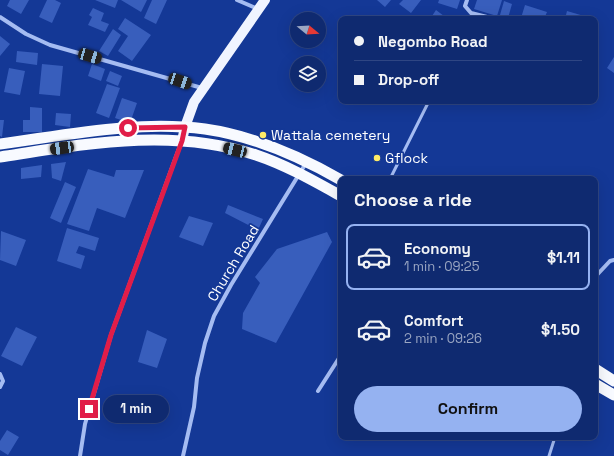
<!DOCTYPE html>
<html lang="en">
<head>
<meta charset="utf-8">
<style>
  body { margin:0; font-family:"Space Grotesk",sans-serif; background:#183275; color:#f1f3f6; height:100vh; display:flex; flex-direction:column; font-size:15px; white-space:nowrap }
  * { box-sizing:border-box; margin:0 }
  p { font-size:13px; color:#9ba7c3 }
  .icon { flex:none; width:22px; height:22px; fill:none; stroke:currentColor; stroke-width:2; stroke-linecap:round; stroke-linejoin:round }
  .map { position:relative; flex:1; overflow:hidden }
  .details { position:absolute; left:338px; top:176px; width:260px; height:264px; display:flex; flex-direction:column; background:#0f2a70; border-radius:8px; box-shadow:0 4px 16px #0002,0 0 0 1px #2f4683 }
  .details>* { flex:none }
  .banner { position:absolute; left:338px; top:16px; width:260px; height:88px; border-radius:8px; box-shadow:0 4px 16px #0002,0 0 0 1px #2f4683; display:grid; align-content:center; height:88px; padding:0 16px; background:#0f2a70 }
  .needle { width:26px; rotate:108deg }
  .controls { position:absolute; left:290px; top:12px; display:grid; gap:8px }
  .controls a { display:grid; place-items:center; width:36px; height:36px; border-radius:50%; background:#0f2a70; box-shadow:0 4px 16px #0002,0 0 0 1px #2f4683; font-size:20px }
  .end { position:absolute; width:18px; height:18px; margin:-9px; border:5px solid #e11d48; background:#fff; box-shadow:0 0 0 2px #fff }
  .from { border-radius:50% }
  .bubble { position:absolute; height:28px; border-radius:14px; background:#0f2a70; box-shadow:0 4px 16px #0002,0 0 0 1px #2f4683; font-size:13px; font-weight:700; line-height:28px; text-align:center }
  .car { position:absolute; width:12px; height:24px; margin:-12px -6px; border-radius:5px; box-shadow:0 0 3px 1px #0007; background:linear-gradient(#222 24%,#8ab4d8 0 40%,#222 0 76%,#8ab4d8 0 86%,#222 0) }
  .banner b { display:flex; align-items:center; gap:14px; height:38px; font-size:15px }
  .banner b+b { border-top:1px solid #2f4683 }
  .banner i { width:10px; height:10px; background:#f1f3f6 }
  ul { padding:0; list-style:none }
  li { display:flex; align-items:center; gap:12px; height:66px; margin:0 8px 6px; padding:0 8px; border:2px solid transparent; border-radius:8px }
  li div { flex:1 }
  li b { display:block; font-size:15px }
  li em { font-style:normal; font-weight:700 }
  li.active { border-color:#95b2f1 }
  li>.icon { width:36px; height:36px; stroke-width:1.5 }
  h2 { padding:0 16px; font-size:18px; line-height:48px }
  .button { display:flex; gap:8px; margin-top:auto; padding:8px 16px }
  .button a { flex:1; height:46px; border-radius:24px; background:#95b2f1; color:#111; font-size:16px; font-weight:700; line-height:46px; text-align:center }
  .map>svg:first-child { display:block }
  .building { fill:#385ebc }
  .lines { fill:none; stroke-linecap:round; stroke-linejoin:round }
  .service { stroke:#a5bcf2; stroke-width:3 }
  .minor { stroke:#a5bcf2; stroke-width:4 }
  .primary { stroke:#f0f4ff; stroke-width:10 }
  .trunk { stroke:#f8faff; stroke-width:11 }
  .route { stroke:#e11d48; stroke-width:5 }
  .poi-dot { fill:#ffeb66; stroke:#143896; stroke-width:1.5 }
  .labels { text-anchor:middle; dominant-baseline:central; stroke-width:3.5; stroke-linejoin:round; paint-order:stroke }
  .poi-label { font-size:14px; fill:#fff; stroke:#143896; text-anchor:start }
  .street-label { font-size:14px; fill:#fff; stroke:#143896 }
</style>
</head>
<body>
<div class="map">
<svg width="614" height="456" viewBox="0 0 614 456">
  <rect width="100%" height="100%" fill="#143896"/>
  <path class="building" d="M10,0H29L21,14L7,6Z
    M47,0H55L61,3L52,23L39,17Z
    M95,0H118L115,8Z
    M121,0H147L141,12Z
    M152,0H167L156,24L144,18Z
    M377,0H391L385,7Z
    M403,0H421L411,13L399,4Z
    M439,0H460L457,9L438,3Z
    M477,0H502L497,16L474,9Z
    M504,1L512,4L508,18L500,15Z
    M525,5L547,12L544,19L521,18Z
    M93,8L104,13L101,21L109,24L105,32L88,25L92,17L89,15Z
    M436,10L448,19H430Z
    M567,11L584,16L583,19H565Z
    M460,15L472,19H459Z
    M125,18L151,35L132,61L118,51L128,36L118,29Z
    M113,29L121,35L108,56L99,51Z
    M0,36L10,44L0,56Z
    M17,51L38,53L37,65L16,62Z
    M614,57V73L607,68Z
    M42,64L63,66L60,96L39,94Z
    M92,64L105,69L101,81L88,76Z
    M9,68L25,71L20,95L4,92Z
    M110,71L122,76L118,86L106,81Z
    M107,84L120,88L109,118L96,113Z
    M122,98L137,103L130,123L115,118Z
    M30,107L42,108V132H23V120H30Z
    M56,113L71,114L70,127L55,125Z
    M0,120H4L2,137L0,136Z
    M66,162L61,181L52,178L51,164Z
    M42,165L41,177L21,179V168Z
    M88,169L114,177L116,170H144L125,218L97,208L89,231L67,224Z
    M65,182L76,187L61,223L50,218Z
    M228,205L263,219L258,230L225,213Z
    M189,216L213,223L203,246L179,237Z
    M67,228L99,238L95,251L79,246L76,253L85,256L81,269L57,261Z
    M1,231L26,240L16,266L0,260Z
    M327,232L332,242L276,343L242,329L243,313L260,283L255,277L277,249Z
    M16,327L37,337L22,366L1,356Z
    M147,330L167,339L157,368L138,362Z
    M7,430L19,437L8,455L0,450V441Z"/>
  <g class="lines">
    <path class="service" d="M390,179L429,101
      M549,456L555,437"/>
    <path class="minor" d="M237,0L258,9
      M467,0L465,6L471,13L495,19
      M0,17L26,34L50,45L202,88
      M595,277L610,261L614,260
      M0,374L3,381L0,387
      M318,391L341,355
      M80,456L85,424L111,335L181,143
      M183,456L194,407L197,378L205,343L214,316L231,285L306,163"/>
    <path class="primary" d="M182,141L185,127L194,102L265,0"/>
    <path class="trunk" d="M0,144C67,135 138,120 205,129C254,136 299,156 341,180
      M0,157C85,144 172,127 256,155C286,165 314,181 341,196
      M595,369L614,381
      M595,384L614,395"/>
  </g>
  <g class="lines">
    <path class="route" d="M89,409L111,335L182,141L185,127L128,128"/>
  </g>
  <g class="poi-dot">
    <circle cx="263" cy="135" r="4"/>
    <circle cx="377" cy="158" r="4"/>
  </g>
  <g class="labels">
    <g class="poi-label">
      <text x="271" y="135">Wattala cemetery</text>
      <text x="385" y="158">Gflock</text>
    </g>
    <g class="street-label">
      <text transform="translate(233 263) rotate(-59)">Church Road</text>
    </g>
  </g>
</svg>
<div class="controls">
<a><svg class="needle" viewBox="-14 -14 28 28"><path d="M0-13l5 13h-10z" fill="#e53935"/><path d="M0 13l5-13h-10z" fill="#9ba7c3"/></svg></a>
<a><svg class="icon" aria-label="layers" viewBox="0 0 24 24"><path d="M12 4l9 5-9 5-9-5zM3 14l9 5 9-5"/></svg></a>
</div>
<i class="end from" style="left:128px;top:128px"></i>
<i class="end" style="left:89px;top:409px"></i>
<div class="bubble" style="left:103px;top:395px;width:66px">1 min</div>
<i class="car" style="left:90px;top:56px;rotate:106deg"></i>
<i class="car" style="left:180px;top:81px;rotate:109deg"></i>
<i class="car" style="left:62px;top:148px;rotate:262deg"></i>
<i class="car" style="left:235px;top:150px;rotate:284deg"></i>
<div class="banner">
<b><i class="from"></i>Negombo Road</b>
<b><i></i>Drop-off</b>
</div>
<section class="details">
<h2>Choose a ride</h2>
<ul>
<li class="active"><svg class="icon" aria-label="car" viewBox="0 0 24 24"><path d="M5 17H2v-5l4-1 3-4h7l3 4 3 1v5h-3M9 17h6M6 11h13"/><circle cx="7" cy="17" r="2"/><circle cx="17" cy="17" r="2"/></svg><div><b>Economy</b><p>1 min · 09:25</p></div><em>$1.11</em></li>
<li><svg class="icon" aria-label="car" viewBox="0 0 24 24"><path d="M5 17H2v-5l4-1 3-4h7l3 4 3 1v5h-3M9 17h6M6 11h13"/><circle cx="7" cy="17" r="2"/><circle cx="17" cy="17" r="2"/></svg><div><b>Comfort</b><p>2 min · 09:26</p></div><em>$1.50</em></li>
</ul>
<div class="button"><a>Confirm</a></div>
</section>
</div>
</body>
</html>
